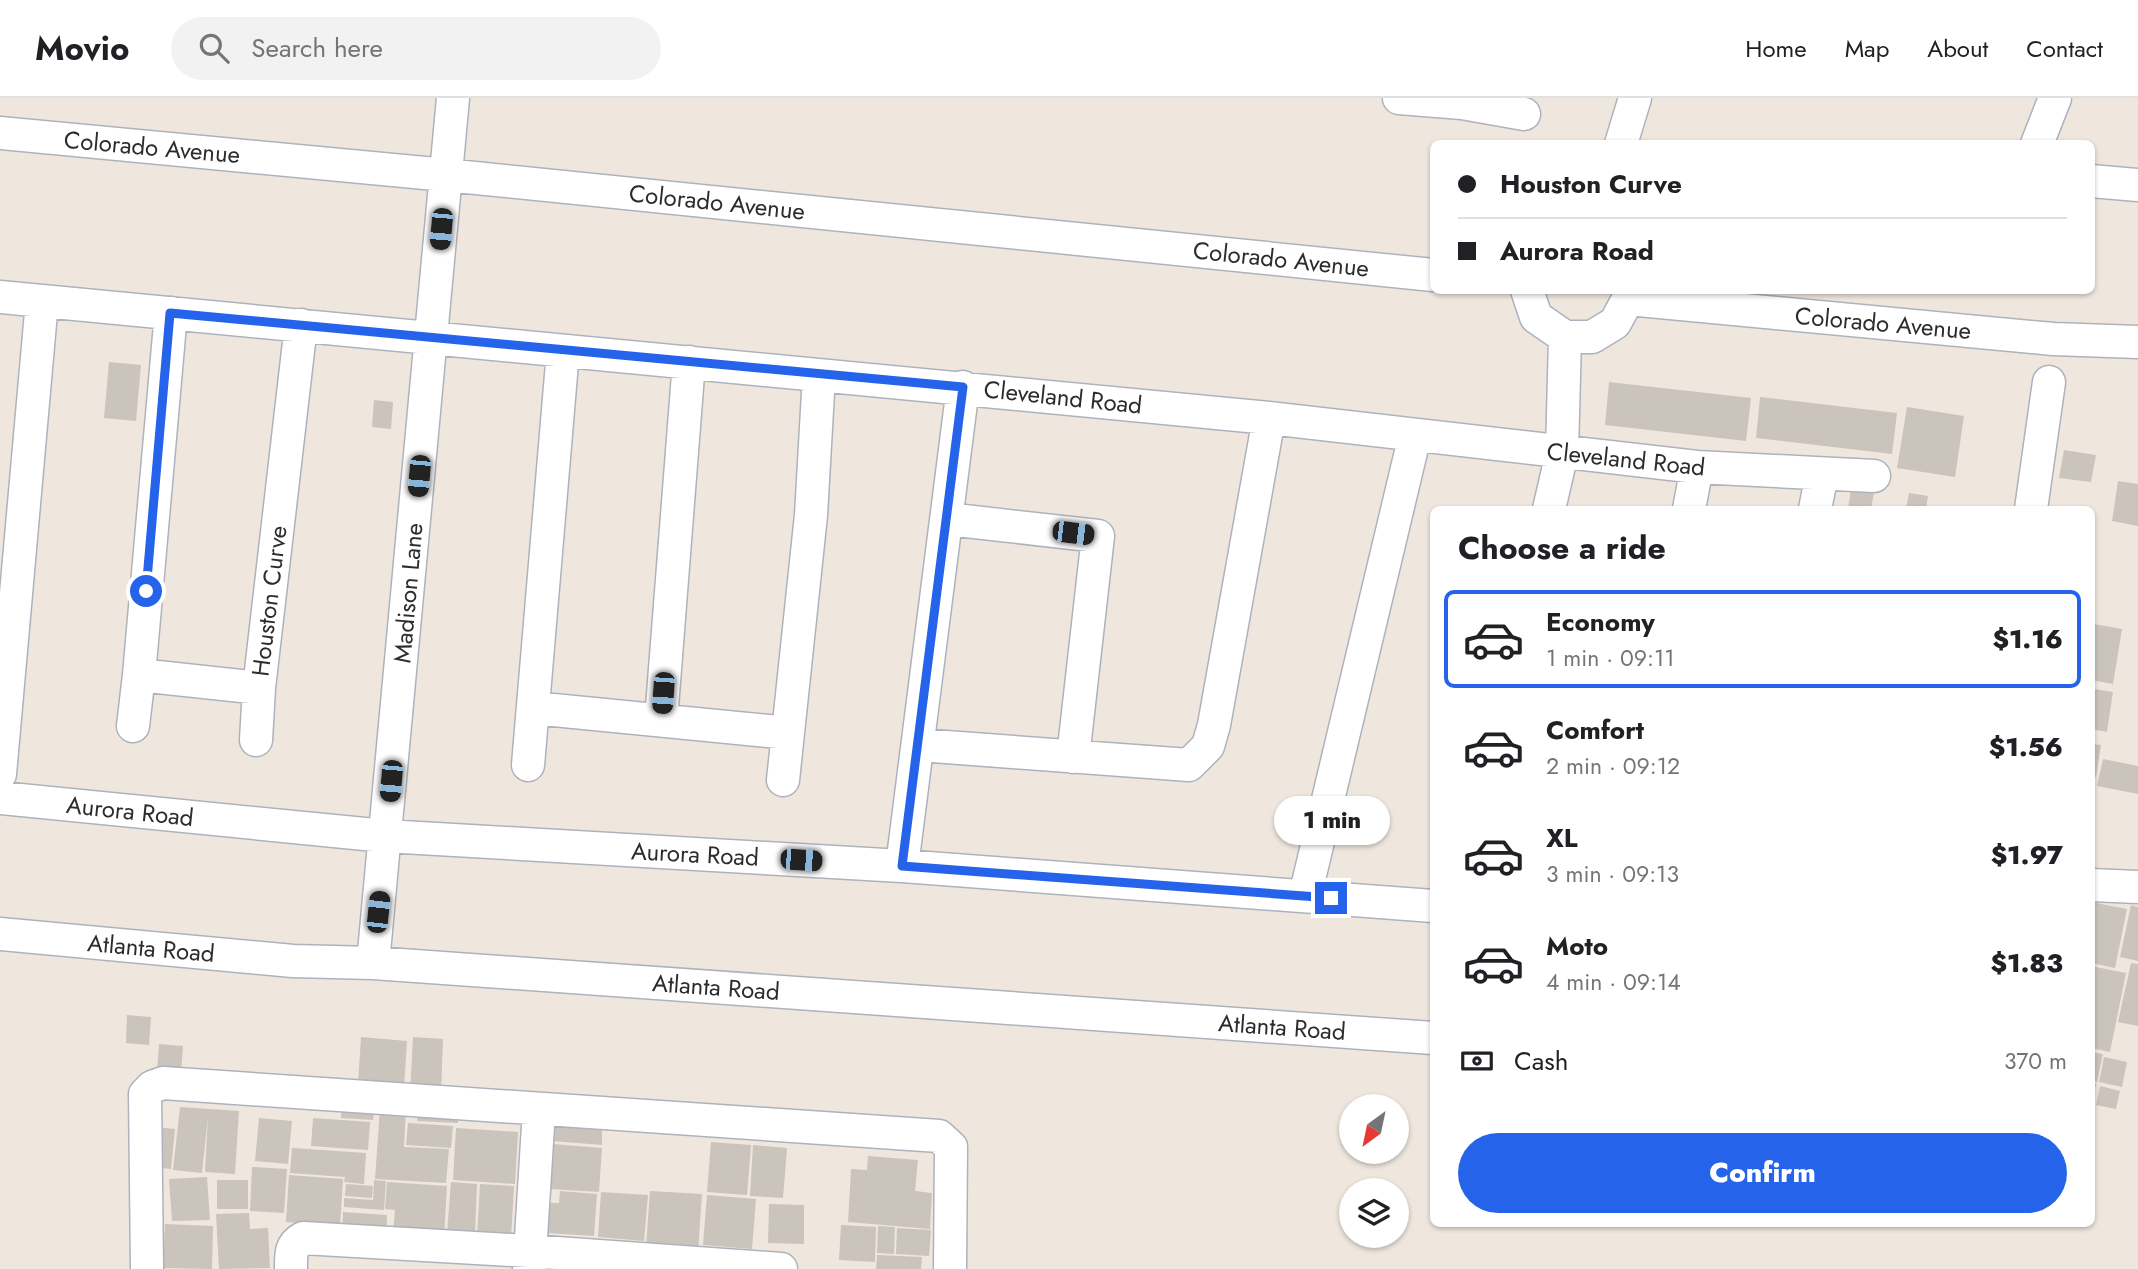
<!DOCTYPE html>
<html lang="en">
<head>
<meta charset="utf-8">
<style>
  body { margin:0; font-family:Jost,sans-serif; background:#f2f2f2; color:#202124; height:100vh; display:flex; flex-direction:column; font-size:26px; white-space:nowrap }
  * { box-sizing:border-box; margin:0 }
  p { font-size:23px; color:#757577 }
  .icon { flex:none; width:38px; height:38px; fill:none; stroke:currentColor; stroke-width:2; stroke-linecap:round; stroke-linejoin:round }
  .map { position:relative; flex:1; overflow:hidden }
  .details { position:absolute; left:1430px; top:408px; width:665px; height:721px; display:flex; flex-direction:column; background:#fff; border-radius:10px; box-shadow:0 2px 5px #0004 }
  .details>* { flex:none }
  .guide { position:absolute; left:1430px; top:42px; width:665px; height:154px; border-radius:10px; box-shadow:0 2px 5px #0004; display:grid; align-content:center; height:154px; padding:0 28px; background:#fff }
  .needle { width:46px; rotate:213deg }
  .controls { position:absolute; left:1339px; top:996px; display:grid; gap:14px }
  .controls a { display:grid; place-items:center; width:70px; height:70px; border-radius:50%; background:#fff; box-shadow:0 2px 5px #0004; font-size:35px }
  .end { position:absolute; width:32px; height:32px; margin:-16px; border:9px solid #2563eb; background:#fff; box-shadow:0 0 0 4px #fff }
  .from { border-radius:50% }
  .bubble { position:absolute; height:49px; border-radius:24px; background:#fff; box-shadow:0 2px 5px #0004; font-size:23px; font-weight:800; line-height:49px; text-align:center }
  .car { position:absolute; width:21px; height:42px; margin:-21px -10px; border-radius:9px; box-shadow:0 0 5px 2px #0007; background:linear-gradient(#222 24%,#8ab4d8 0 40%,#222 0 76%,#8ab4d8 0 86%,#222 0) }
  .guide b { display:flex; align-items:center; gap:24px; height:66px; font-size:26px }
  .guide b+b { border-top:2px solid #e0e0e0 }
  .guide i { width:18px; height:18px; background:#202124 }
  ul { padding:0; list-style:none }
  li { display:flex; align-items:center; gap:21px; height:98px; margin:0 14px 10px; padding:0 14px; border:4px solid transparent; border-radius:10px }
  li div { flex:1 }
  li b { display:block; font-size:26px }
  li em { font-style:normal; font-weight:800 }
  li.selected { border-color:#2563eb }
  li>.icon { width:63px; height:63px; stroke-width:1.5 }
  h2 { padding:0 28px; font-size:32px; line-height:84px }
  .pay { display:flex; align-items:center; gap:18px; height:77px; padding:0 28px; font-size:26px }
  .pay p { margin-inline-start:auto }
  .button { display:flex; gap:14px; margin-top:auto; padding:14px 28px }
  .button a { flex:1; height:80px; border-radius:42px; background:#2563eb; color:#fff; font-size:28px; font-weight:800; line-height:80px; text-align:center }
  header { display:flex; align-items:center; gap:42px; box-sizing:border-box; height:98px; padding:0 35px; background:#fff; border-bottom:2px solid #e0e0e0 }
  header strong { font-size:33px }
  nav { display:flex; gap:38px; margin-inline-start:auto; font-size:24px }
  .search { width:490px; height:63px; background:#f2f2f2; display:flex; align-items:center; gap:18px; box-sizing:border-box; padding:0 24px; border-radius:38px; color:#757577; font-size:26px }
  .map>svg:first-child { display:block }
  .building { fill:#cac4bd }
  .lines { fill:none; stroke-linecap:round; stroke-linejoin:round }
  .minor-casing { stroke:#aeb2bd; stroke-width:35 }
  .minor { stroke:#fff; stroke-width:32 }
  .route { stroke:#2563eb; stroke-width:9 }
  .labels { text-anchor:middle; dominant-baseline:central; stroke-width:7; stroke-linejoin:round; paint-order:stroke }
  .street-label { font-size:24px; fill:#2c2c2c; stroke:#fff }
</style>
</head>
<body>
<header>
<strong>Movio</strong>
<div class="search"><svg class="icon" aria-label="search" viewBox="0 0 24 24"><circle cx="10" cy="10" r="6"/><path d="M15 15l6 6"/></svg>Search here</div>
<nav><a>Home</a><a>Map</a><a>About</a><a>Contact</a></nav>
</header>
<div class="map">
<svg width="2138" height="1171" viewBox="0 0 2138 1171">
  <rect width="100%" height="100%" fill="#efe7de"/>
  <path class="building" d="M109,264L141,267L136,323L104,320Z
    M1609,284L1751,300L1746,343L1605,327Z
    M1760,299L1897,315L1892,356L1756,340Z
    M374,302L393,304L391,331L372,329Z
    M1907,309L1964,318L1955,379L1897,370Z
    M2064,352L2096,357L2091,384L2059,380Z
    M2118,383L2138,386V428L2112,423Z
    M1851,390L1874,394L1871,411H1848Z
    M1909,395L1928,398L1926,411H1906Z
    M2094,526L2122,531L2113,586L2091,582V543Z
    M2094,591L2113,594L2107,634L2091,631Z
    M2091,646L2101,647L2096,679L2091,678Z
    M2103,661L2138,668V696L2097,688Z
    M2091,804L2127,811L2115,870L2091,865Z
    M2131,807L2138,809V863L2120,859Z
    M2131,865L2138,866V928L2118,924Z
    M2091,868L2126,875L2110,954L2091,950Z
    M127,917L151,919L149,947L126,945Z
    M361,939L407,943L404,989L358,986Z
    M413,939L443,941L441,997L410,996Z
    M159,946L183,948L181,976L157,974Z
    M2091,954L2103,956L2097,984L2091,982Z
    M2104,959L2127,964L2122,989L2099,984Z
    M2091,985L2096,986L2093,1005H2091Z
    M2100,988L2120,993L2116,1011L2096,1007Z
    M342,1000L375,1002L373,1022L341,1020Z
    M418,1005L459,1008L458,1025L417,1023Z
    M180,1009L239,1013L235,1076L205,1074L208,1018L202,1075L173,1072Z
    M380,1010L406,1012L404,1049L449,1051L446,1085L375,1081Z
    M259,1020L292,1023L288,1066L255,1063Z
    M313,1020L370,1024L368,1052L311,1048Z
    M408,1025L453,1028L451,1050L406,1047Z
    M554,1028L602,1031V1047L553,1043Z
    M156,1029L175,1031L171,1071L152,1069Z
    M456,1030L518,1034L515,1086L453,1082Z
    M711,1044L751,1047L747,1097L707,1094Z
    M553,1046L602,1050L599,1094L550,1091Z
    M753,1047L787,1050L783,1100L750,1098Z
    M292,1050L366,1055L364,1086L344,1084L345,1079L290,1075Z
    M868,1058L918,1062L915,1093L932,1095L930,1131L848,1124L851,1071L867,1072Z
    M252,1069L287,1071L284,1115L250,1113Z
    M289,1077L343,1081L340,1128L286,1124Z
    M207,1079L210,1122L172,1123L169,1081Z
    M217,1082H248V1111H217Z
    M374,1082L386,1083L384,1112L344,1109V1100L373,1102Z
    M387,1084L447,1088L444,1139L393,1136L395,1112L385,1111Z
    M451,1084L477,1086L475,1137L447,1135Z
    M346,1086L373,1088L372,1100L345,1098Z
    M480,1086L514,1088L511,1140L477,1139Z
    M560,1093L597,1096L594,1138L547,1135L549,1105H559Z
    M650,1093L702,1096L698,1154L646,1150Z
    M601,1094L648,1097L644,1143L598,1139Z
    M707,1097L756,1101L752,1151L703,1147Z
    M769,1106L804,1107V1146L768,1145Z
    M343,1114L387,1117L386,1141L342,1138Z
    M249,1115L250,1131L268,1130L270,1170L219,1171L216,1116Z
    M165,1126L213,1128L212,1171L163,1170Z
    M841,1127L876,1129L875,1164L839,1162Z
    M878,1128L895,1129L894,1156L877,1155Z
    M897,1130L931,1132L929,1158L896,1156Z
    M877,1157L922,1159L921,1171H876Z"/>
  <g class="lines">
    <defs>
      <path id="minor" d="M1399,0L1462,5L1463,0
        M1462,5L1524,16
        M0,35L446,77L1433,177
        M1621,46L1635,0
        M2037,46L2055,0
        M2091,83L2138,87
        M1527,192L1536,219L1565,239H1592L1615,225L1628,201V192
        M0,199L1269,320L1697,369L1874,378
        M1628,201L2053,241L2138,244
        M171,215L139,577L259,590L301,227
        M1549,411L1562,355L1565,239
        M1689,411L1697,369
        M1815,411L1822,376
        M2031,411L2049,284
        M947,421L1098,438L1073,659
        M533,610L788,635
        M661,622L689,264
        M133,628L139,577
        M256,642L259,590
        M919,647L1189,667L1208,648L1214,627L1269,320
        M528,667L563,253
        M0,676L42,203
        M783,682L811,417L819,277
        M0,700L385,738L902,768L1433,808
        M902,768L963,289
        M2091,787L2138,789
        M1305,798L1415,337
        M0,836L293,863L373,865L1433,940
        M373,865L453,0
        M147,1171L145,996L152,989L163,985L939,1038L951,1049L950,1171
        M291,1171C291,1157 290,1147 303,1140L529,1153L781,1171
        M529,1171L539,1012"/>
    </defs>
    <use href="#minor" class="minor-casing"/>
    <use href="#minor" class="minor"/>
  </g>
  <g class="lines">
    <path class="route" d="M146,493L170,215L963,289L902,768L1331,800"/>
  </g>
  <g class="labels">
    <g class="street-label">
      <text transform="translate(152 49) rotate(5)">Colorado Avenue</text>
      <text transform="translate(717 104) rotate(6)">Colorado Avenue</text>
      <text transform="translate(1281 161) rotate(6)">Colorado Avenue</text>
      <text transform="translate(1883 225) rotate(5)">Colorado Avenue</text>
      <text transform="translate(1063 299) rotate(6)">Cleveland Road</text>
      <text transform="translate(1626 361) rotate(6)">Cleveland Road</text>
      <text transform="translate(408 495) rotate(-85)">Madison Lane</text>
      <text transform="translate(269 503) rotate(-83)">Houston Curve</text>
      <text transform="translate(130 713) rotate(6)">Aurora Road</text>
      <text transform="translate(695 756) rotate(3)">Aurora Road</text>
      <text transform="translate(151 850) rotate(5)">Atlanta Road</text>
      <text transform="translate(716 889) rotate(4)">Atlanta Road</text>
      <text transform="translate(1282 929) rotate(4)">Atlanta Road</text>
    </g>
  </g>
</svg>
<div class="controls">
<a><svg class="needle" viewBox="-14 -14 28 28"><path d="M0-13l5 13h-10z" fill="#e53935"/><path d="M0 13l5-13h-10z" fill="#757577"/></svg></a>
<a><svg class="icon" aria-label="layers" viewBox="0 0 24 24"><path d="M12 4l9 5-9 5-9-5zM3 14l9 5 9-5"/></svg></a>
</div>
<i class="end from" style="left:146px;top:493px"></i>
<i class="end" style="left:1331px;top:800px"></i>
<div class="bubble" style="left:1274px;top:698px;width:116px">1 min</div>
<i class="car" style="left:441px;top:131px;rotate:185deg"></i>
<i class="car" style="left:419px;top:378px;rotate:185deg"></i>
<i class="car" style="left:1073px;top:435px;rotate:97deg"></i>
<i class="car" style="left:663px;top:595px;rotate:184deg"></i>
<i class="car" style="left:391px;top:683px;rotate:185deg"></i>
<i class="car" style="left:801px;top:762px;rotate:94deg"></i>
<i class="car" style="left:378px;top:814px;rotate:6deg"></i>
<div class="guide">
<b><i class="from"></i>Houston Curve</b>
<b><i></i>Aurora Road</b>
</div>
<section class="details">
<h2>Choose a ride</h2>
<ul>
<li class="selected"><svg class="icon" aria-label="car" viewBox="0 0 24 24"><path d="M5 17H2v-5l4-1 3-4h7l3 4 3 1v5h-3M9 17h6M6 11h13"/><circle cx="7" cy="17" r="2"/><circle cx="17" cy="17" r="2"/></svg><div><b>Economy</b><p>1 min · 09:11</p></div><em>$1.16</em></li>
<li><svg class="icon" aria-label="car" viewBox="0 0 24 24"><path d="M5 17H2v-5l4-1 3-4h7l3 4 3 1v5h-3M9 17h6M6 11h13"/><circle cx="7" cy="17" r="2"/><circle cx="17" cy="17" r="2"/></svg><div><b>Comfort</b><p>2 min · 09:12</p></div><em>$1.56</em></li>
<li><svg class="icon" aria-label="car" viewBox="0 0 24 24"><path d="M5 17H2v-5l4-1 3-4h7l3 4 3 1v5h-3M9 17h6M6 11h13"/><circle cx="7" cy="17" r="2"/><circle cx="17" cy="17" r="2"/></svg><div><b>XL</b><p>3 min · 09:13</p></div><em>$1.97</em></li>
<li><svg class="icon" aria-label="car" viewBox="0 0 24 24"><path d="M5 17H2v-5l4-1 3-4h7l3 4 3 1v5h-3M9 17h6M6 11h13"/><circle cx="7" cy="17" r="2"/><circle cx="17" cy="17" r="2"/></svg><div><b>Moto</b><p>4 min · 09:14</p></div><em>$1.83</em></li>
</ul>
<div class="pay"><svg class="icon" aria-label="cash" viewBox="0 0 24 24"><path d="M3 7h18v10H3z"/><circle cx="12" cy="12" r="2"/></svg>Cash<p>370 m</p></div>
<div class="button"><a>Confirm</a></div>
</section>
</div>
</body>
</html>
